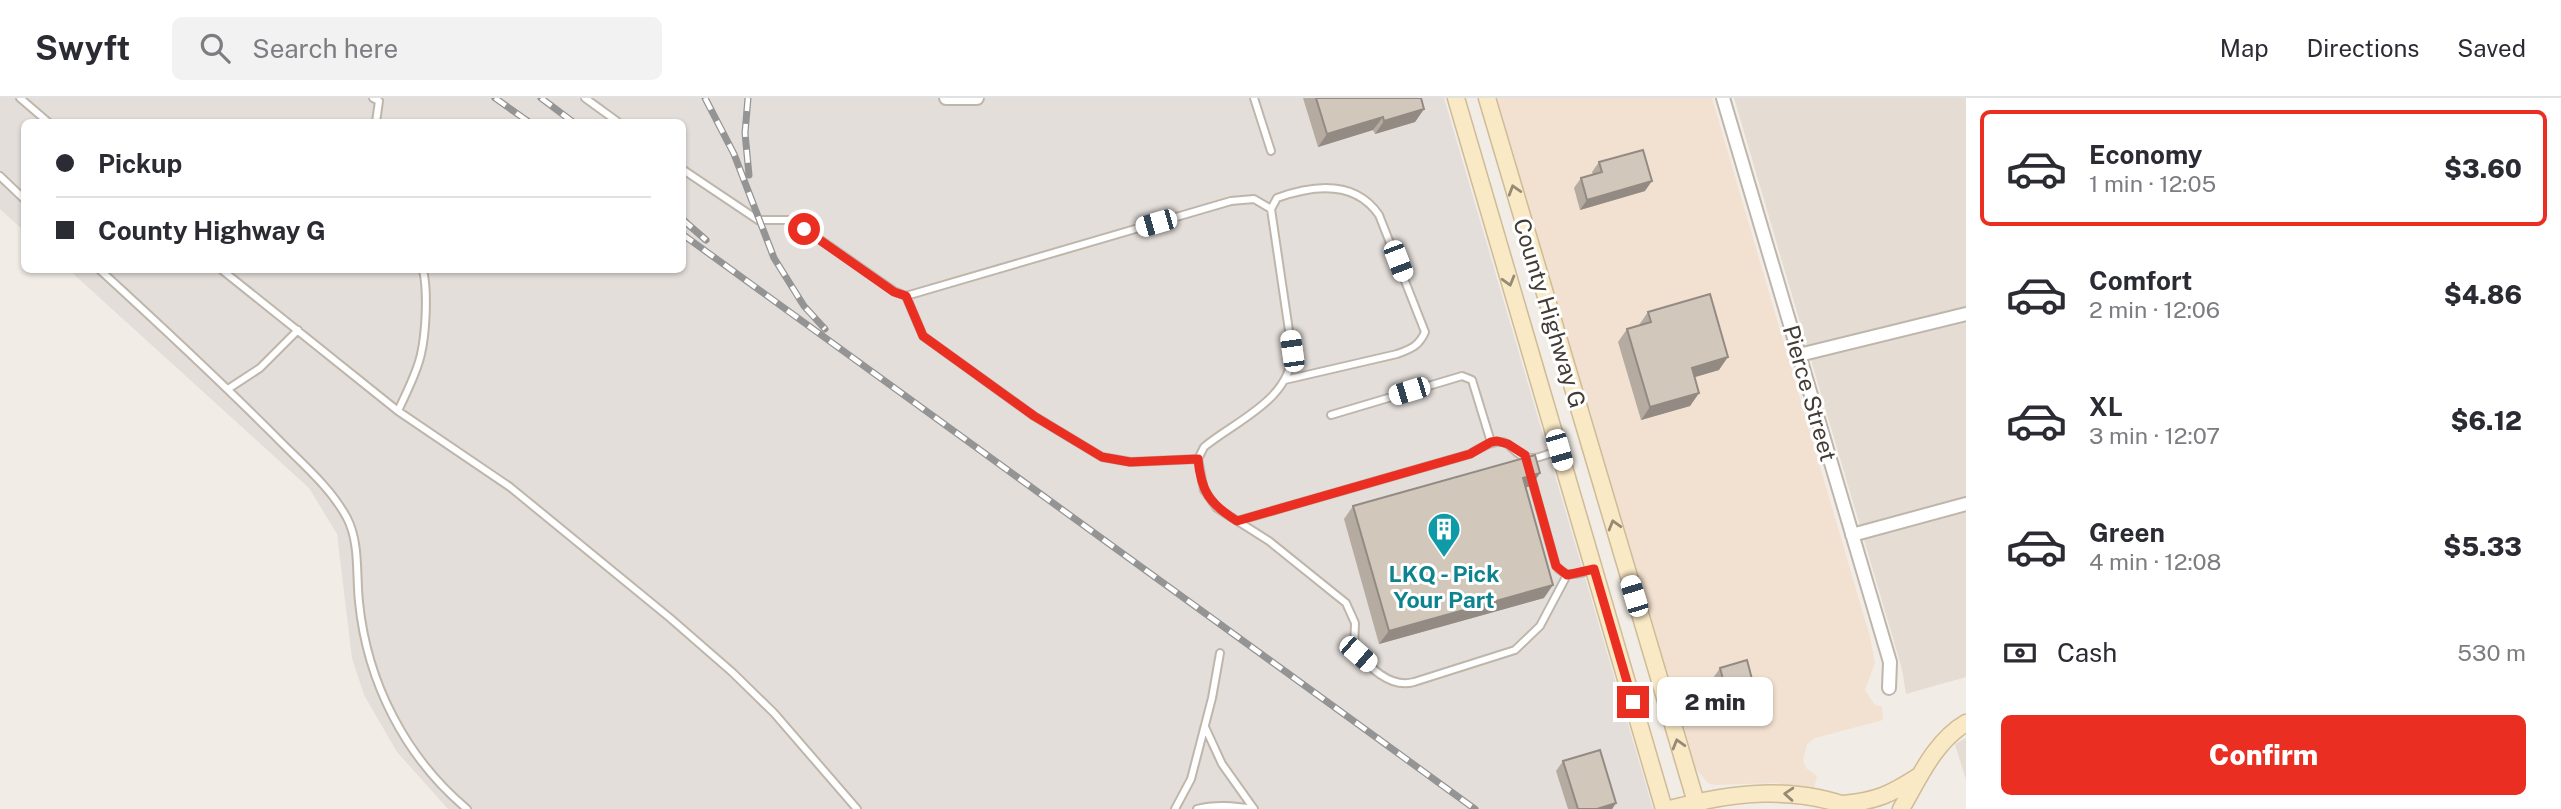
<!DOCTYPE html>
<html lang="en">
<head>
<meta charset="utf-8">
<style>
  body { margin:0; font-family:"Public Sans",sans-serif; background:#f2f2f3; color:#2b2b33; height:100vh; display:flex; flex-direction:column; font-size:26px; white-space:nowrap }
  * { box-sizing:border-box; margin:0 }
  p { font-size:23px; color:#7c7c81 }
  .icon { flex:none; width:38px; height:38px; fill:none; stroke:currentColor; stroke-width:2; stroke-linecap:round; stroke-linejoin:round }
  .map { position:relative; flex:1; overflow:hidden }
  .details { display:flex; flex-direction:column; background:#fff; width:595px }
  .details>* { flex:none }
  .hud { position:absolute; left:21px; top:21px; width:665px; height:154px; border-radius:10px; box-shadow:0 2px 5px #0004; display:grid; align-content:center; height:154px; padding:0 35px; background:#fff }
  .end { position:absolute; width:32px; height:32px; margin:-16px; border:9px solid #eb2e22; background:#fff; box-shadow:0 0 0 4px #fff }
  .from { border-radius:50% }
  .bubble { position:absolute; height:49px; border-radius:10px; background:#fff; box-shadow:0 2px 5px #0004; font-size:23px; font-weight:800; line-height:49px; text-align:center }
  .car { position:absolute; width:21px; height:42px; margin:-21px -10px; border-radius:9px; box-shadow:0 0 5px 2px #0007; background:linear-gradient(#fff 24%,#345 0 40%,#fff 0 76%,#345 0 86%,#fff 0) }
  .hud b { display:flex; align-items:center; gap:24px; height:66px; font-size:26px }
  .hud b+b { border-top:2px solid #e1e1e2 }
  .hud i { width:18px; height:18px; background:#2b2b33 }
  ul { padding:12px 0 0; list-style:none }
  li { display:flex; align-items:center; gap:21px; height:116px; margin:0 14px 10px; padding:0 21px; border:4px solid transparent; border-radius:10px }
  li div { flex:1 }
  li b { display:block; font-size:26px }
  li em { font-style:normal; font-weight:800 }
  li.current { border-color:#eb2e22 }
  li>.icon { width:63px; height:63px; stroke-width:1.5 }
  .pay { display:flex; align-items:center; gap:18px; height:77px; padding:0 35px; font-size:26px }
  .pay p { margin-inline-start:auto }
  .primary-button { display:flex; gap:14px; margin-top:auto; padding:14px 35px }
  .primary-button a { flex:1; height:80px; border-radius:10px; background:#eb2e22; color:#fff; font-size:28px; font-weight:800; line-height:80px; text-align:center }
  header { display:flex; align-items:center; gap:42px; box-sizing:border-box; height:98px; padding:0 35px; background:#fff; border-bottom:2px solid #e1e1e2 }
  header strong { font-size:33px }
  nav { display:flex; gap:38px; margin-inline-start:auto; font-size:24px }
  .search { width:490px; height:63px; background:#f2f2f3; display:flex; align-items:center; gap:18px; box-sizing:border-box; padding:0 24px; border-radius:10px; color:#7c7c81; font-size:26px }
  main { display:flex; flex:1; min-height:0 }
  .map>svg:first-child { display:block }
  .residential { fill:#e5ddd3 }
  .commercial { fill:#f2e1d0 }
  .industrial { fill:#e3deda }
  .lines { fill:none; stroke-linecap:round; stroke-linejoin:round }
  .lane-casing { stroke:#bfb6ab; stroke-width:10 }
  .street-casing { stroke:#bfb6ab; stroke-width:16 }
  .secondary-casing { stroke:#cebb97; stroke-width:19 }
  .lane { stroke:#fff; stroke-width:6 }
  .street { stroke:#fff; stroke-width:12 }
  .secondary { stroke:#fae9c5; stroke-width:16 }
  .rail-casing { stroke:#949494; stroke-width:7 }
  .rail { stroke:#fff; stroke-width:4.5; stroke-dasharray:13; stroke-linecap:butt }
  .wall { fill:#b5aba1 }
  .shaded-wall { fill:#938b83 }
  .building { fill:#d2c7bb; stroke:#938b83; stroke-width:2 }
  .oneway { stroke:#958a76 }
  .route { stroke:#eb2e22; stroke-width:9 }
  .labels { text-anchor:middle; dominant-baseline:central; stroke-width:6; stroke-linejoin:round; paint-order:stroke }
  .street-label { font-size:23px; fill:#433c35; stroke:#fff }
  .culture-label { font-size:23px; font-weight:bold; fill:#0d838f; stroke:#fff }
</style>
</head>
<body>
<header>
<strong>Swyft</strong>
<div class="search"><svg class="icon" aria-label="search" viewBox="0 0 24 24"><circle cx="10" cy="10" r="6"/><path d="M15 15l6 6"/></svg>Search here</div>
<nav><a>Map</a><a>Directions</a><a>Saved</a></nav>
</header>
<main>
<div class="map">
<svg width="1966" height="711" viewBox="0 0 1966 711">
  <rect width="100%" height="100%" fill="#f1ece5"/>
  <path class="residential" d="M1734,0H1966V579L1906,596L1902,571Z
    M1966,640V682L1955,646Z"/>
  <path class="commercial" d="M1496,0H1712L1870,539L1875,565L1865,592L1874,606L1882,609L1883,622L1815,640L1807,646L1803,662L1806,670L1817,678L1814,690L1775,685L1715,687L1708,685L1692,666Z"/>
  <path class="industrial" d="M0,0H1444L1653,711H448L397,654L364,597L352,560L337,436L309,390L69,172H682V24H24V133L0,111Z"/>
  <g class="lines">
    <defs>
      <path id="lane" d="M20,0L48,24
        M373,0L379,3L376,24
        M585,0L618,24
        M1254,0L1271,53
        M682,71L758,122H792L894,193L906,198L1231,103L1254,101L1271,111
        M0,78L24,101
        M100,172C159,226 217,280 274,337C299,363 330,388 347,420C360,445 356,477 359,504C367,584 405,659 467,711
        M222,172L398,313L510,389L670,520L732,574L774,615L857,711
        M906,198L923,238L1034,318L1102,359L1131,364L1198,361
        M1285,282L1397,256C1411,251 1419,248 1425,234L1379,117C1355,82 1313,87 1277,100L1271,111L1292,253C1292,301 1237,322 1204,349L1198,361L1204,392L1217,410L1269,443L1346,505L1355,525L1354,551C1368,568 1390,591 1414,584L1515,552L1540,528L1567,477
        M228,291L260,270L298,232
        M398,313C406,295 417,275 421,256C426,234 428,193 423,172
        M1331,317L1462,278L1472,282L1491,344
        M1531,379L1556,468C1566,481 1577,476 1592,472
        M1237,423L1470,356C1519,326 1503,361 1535,360C1542,359 1550,355 1557,353
        M1205,629L1222,666L1254,711
        M1175,711L1191,681L1212,600L1220,555
        M1197,711C1216,706 1234,708 1254,711"/>
      <path id="street" d="M946,0H977
        M1723,0L1890,564L1889,590
        M1799,257L1966,216
        M1852,437L1966,406"/>
      <path id="secondary" d="M1456,0L1664,711
        M1487,0L1698,711
        M1843,706C1877,703 1891,696 1919,678
        M1670,711C1732,694 1794,687 1855,711
        M1901,711C1919,680 1935,643 1966,625"/>
    </defs>
    <use href="#lane" class="lane-casing"/>
    <use href="#street" class="street-casing"/>
    <use href="#secondary" class="secondary-casing"/>
    <use href="#lane" class="lane"/>
    <use href="#street" class="street"/>
    <use href="#secondary" class="secondary"/>
    <defs>
      <path id="rail" d="M495,0L529,24
        M541,0L573,24
        M705,0L734,56L774,160L804,208L825,231
        M748,0L745,35L749,77
        M682,121L706,142
        M682,136L1475,711"/>
    </defs>
    <use href="#rail" class="rail-casing"/>
    <use href="#rail" class="rail"/>
  </g>
  <path class="wall" d="M1303,0H1421L1424,11L1415,24L1375,36L1373,32L1318,49Z
    M1599,64L1645,93L1580,112L1574,90L1581,80L1593,77L1592,74Z
    M1648,214L1719,272L1694,279L1699,295L1690,308L1641,322L1618,244L1627,231L1639,227Z
    M1540,375L1531,388L1525,389L1544,500L1379,546L1344,421L1353,408Z
    M1720,570L1751,614L1724,621L1713,580Z
    M1563,663L1616,705L1612,711H1568L1556,673Z"/>
  <path class="shaded-wall" d="M1424,11L1415,24L1375,36L1384,23Z
    M1383,19L1373,32L1318,49L1327,36Z
    M1652,83L1645,93L1580,112L1587,102Z
    M1728,259L1719,272L1682,283L1692,270Z
    M1699,295L1690,308L1641,322L1650,309Z
    M1540,375L1531,388L1513,393L1523,380Z
    M1553,487L1544,500L1379,546L1389,533Z
    M1758,604L1751,614L1724,621L1731,611Z
    M1616,705L1612,711H1597Z"/>
  <path class="building" d="M1316,0H1421L1424,11L1384,23L1383,19L1327,36Z
    M1643,52L1652,83L1587,102L1581,80L1602,74L1599,64Z
    M1710,196L1728,259L1692,270L1699,295L1650,309L1627,231L1651,224L1648,214Z
    M1535,357L1540,375L1523,380L1553,487L1389,533L1353,408Z
    M1747,562L1758,604L1731,611L1720,570Z
    M1600,652L1616,705L1597,711H1578L1563,663Z"/>
  <defs><path id="oneway-chevron" d="M-2-3.5L2.5 0L-2 3.5" fill="none" stroke-width="1.6" stroke-linecap="round" stroke-linejoin="round" transform="scale(1.75)"/></defs>
  <g class="oneway">
    <use href="#oneway-chevron" transform="translate(1514 92) rotate(-107)"/>
    <use href="#oneway-chevron" transform="translate(1509 183) rotate(74)"/>
    <use href="#oneway-chevron" transform="translate(1614 427) rotate(-106)"/>
    <use href="#oneway-chevron" transform="translate(1678 646) rotate(-106)"/>
    <use href="#oneway-chevron" transform="translate(1789 696) rotate(-176)"/>
  </g>
  <g class="lines">
    <path class="route" d="M804,131L894,194L906,198L923,238L1034,318L1102,359L1130,364L1198,361C1201,394 1210,406 1237,423L1470,356L1491,344L1497,343L1508,346L1525,357L1556,468L1567,477L1594,471L1633,604"/>
  </g>
  <defs>
    <symbol id="building-pin" viewBox="-11 -11 22 30"><path d="M0 17L-7.5 6A9.5 9.5 0 1 1 7.5 6Z" fill="#0f9aa8" stroke="#fff"/><path d="M-4-6H4V6H1V3H-1V6H-4ZM-2.5-4.3h1.7v1.8h-1.7ZM.8-4.3h1.7v1.8H.8ZM-2.5-1h1.7V.8h-1.7ZM.8-1h1.7V.8H.8Z" fill="#fff"/></symbol>
  </defs>
  <g fill-rule="evenodd">
    <use href="#building-pin" x="1425" y="412" width="38" height="52"/>
  </g>
  <g class="labels">
    <g class="street-label">
      <text transform="translate(1550 215) rotate(73)">County Highway G</text>
      <text transform="translate(1810 295) rotate(74)">Pierce Street</text>
    </g>
    <g class="culture-label">
      <text x="1444" y="475">LKQ - Pick<tspan x="1444" dy="26">Your Part</tspan></text>
    </g>
  </g>
</svg>
<i class="end from" style="left:804px;top:131px"></i>
<i class="end" style="left:1633px;top:604px"></i>
<div class="bubble" style="left:1657px;top:579px;width:116px">2 min</div>
<i class="car" style="left:1156px;top:125px;rotate:254deg"></i>
<i class="car" style="left:1398px;top:163px;rotate:159deg"></i>
<i class="car" style="left:1292px;top:253px;rotate:352deg"></i>
<i class="car" style="left:1409px;top:293px;rotate:253deg"></i>
<i class="car" style="left:1559px;top:352px;rotate:164deg"></i>
<i class="car" style="left:1634px;top:498px;rotate:343deg"></i>
<i class="car" style="left:1358px;top:556px;rotate:131deg"></i>
<div class="hud">
<b><i class="from"></i>Pickup</b>
<b><i></i>County Highway G</b>
</div>
</div>
<section class="details">
<ul>
<li class="current"><svg class="icon" aria-label="car" viewBox="0 0 24 24"><path d="M5 17H2v-5l4-1 3-4h7l3 4 3 1v5h-3M9 17h6M6 11h13"/><circle cx="7" cy="17" r="2"/><circle cx="17" cy="17" r="2"/></svg><div><b>Economy</b><p>1 min · 12:05</p></div><em>$3.60</em></li>
<li><svg class="icon" aria-label="car" viewBox="0 0 24 24"><path d="M5 17H2v-5l4-1 3-4h7l3 4 3 1v5h-3M9 17h6M6 11h13"/><circle cx="7" cy="17" r="2"/><circle cx="17" cy="17" r="2"/></svg><div><b>Comfort</b><p>2 min · 12:06</p></div><em>$4.86</em></li>
<li><svg class="icon" aria-label="car" viewBox="0 0 24 24"><path d="M5 17H2v-5l4-1 3-4h7l3 4 3 1v5h-3M9 17h6M6 11h13"/><circle cx="7" cy="17" r="2"/><circle cx="17" cy="17" r="2"/></svg><div><b>XL</b><p>3 min · 12:07</p></div><em>$6.12</em></li>
<li><svg class="icon" aria-label="car" viewBox="0 0 24 24"><path d="M5 17H2v-5l4-1 3-4h7l3 4 3 1v5h-3M9 17h6M6 11h13"/><circle cx="7" cy="17" r="2"/><circle cx="17" cy="17" r="2"/></svg><div><b>Green</b><p>4 min · 12:08</p></div><em>$5.33</em></li>
</ul>
<div class="pay"><svg class="icon" aria-label="cash" viewBox="0 0 24 24"><path d="M3 7h18v10H3z"/><circle cx="12" cy="12" r="2"/></svg>Cash<p>530 m</p></div>
<div class="primary-button"><a>Confirm</a></div>
</section>
</main>
</body>
</html>
